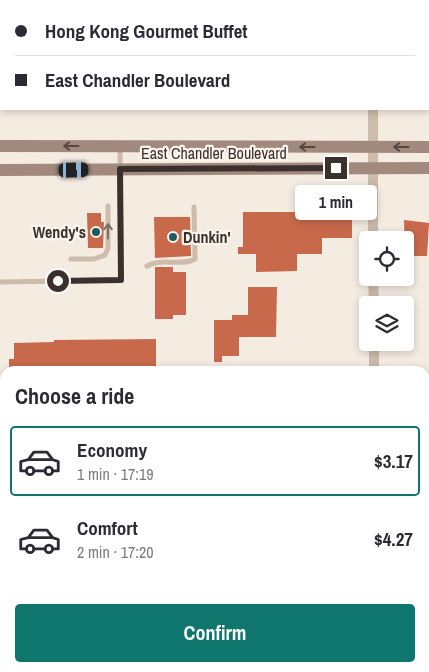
<!DOCTYPE html>
<html lang="en">
<head>
<meta charset="utf-8">
<style>
  body { margin:0; font-family:"Archivo Narrow",sans-serif; background:#f2f2f3; color:#2b2b33; height:100vh; display:flex; flex-direction:column; font-size:19px; white-space:nowrap }
  * { box-sizing:border-box; margin:0 }
  p { font-size:16px; color:#7c7c81 }
  .icon { flex:none; width:28px; height:28px; fill:none; stroke:currentColor; stroke-width:2; stroke-linecap:round; stroke-linejoin:round }
  .map { position:relative; flex:1; overflow:hidden }
  .side { position:absolute; left:0px; top:366px; width:430px; height:306px; display:flex; flex-direction:column; background:#fff; border-radius:15px 15px 0 0; box-shadow:0 2px 8px #0003 }
  .side>* { flex:none }
  .hud { position:absolute; left:0px; top:0px; width:430px; height:110px; box-shadow:0 2px 8px #0003; display:grid; align-content:center; height:110px; padding:0 15px; background:#fff }
  .fabs { position:absolute; left:359px; top:231px; display:grid; gap:10px }
  .fabs a { display:grid; place-items:center; width:55px; height:55px; border-radius:5px; background:#fff; box-shadow:0 2px 8px #0003; font-size:25px }
  .end { position:absolute; width:22px; height:22px; margin:-11px; border:6px solid #3b302b; background:#fff; box-shadow:0 0 0 2px #fff }
  .from { border-radius:50% }
  .bubble { position:absolute; height:35px; border-radius:5px; background:#fff; box-shadow:0 2px 8px #0003; font-size:16px; font-weight:700; line-height:35px; text-align:center }
  .car { position:absolute; width:15px; height:30px; margin:-15px -8px; border-radius:6px; box-shadow:0 0 4px 1px #0007; background:linear-gradient(#222 24%,#8ab4d8 0 40%,#222 0 76%,#8ab4d8 0 86%,#222 0) }
  .hud b { display:flex; align-items:center; gap:18px; height:48px; font-size:19px }
  .hud b+b { border-top:1px solid #e1e1e2 }
  .hud i { width:12px; height:12px; background:#2b2b33 }
  ul { padding:0; list-style:none }
  li { display:flex; align-items:center; gap:15px; height:70px; margin:0 10px 8px; padding:0 5px; border:2px solid transparent; border-radius:5px }
  li div { flex:1 }
  li b { display:block; font-size:19px }
  li em { font-style:normal; font-weight:700 }
  li.current { border-color:#0f766e }
  li>.icon { width:45px; height:45px; stroke-width:1.5 }
  h2 { padding:0 15px; font-size:22px; line-height:60px }
  .button { display:flex; gap:10px; margin-top:auto; padding:10px 15px }
  .button a { flex:1; height:58px; border-radius:5px; background:#0f766e; color:#fff; font-size:20px; font-weight:700; line-height:58px; text-align:center }
  .map>svg:first-child { display:block }
  .building { fill:#c8694b }
  .lines { fill:none; stroke-linecap:round; stroke-linejoin:round }
  .lane { stroke:#cdbbac; stroke-width:5 }
  .street { stroke:#cdbbac; stroke-width:10 }
  .secondary { stroke:#a18a7d; stroke-width:12 }
  .oneway { stroke:#544640 }
  .oneway2 { stroke:#7d6f65 }
  .route { stroke:#3b302b; stroke-width:6 }
  .poi-dot { fill:#1f5a5e; stroke:#fbf5ee; stroke-width:2 }
  .labels { text-anchor:middle; dominant-baseline:central; stroke-width:4.5; stroke-linejoin:round; paint-order:stroke }
  .street-label { font-size:16px; fill:#3b302b; stroke:#fbf5ee }
  .poi-label { font-size:16px; font-weight:bold; fill:#3b302b; stroke:#fbf5ee; text-anchor:end }
</style>
</head>
<body>
<div class="map">
<svg width="429" height="672" viewBox="0 0 429 672">
  <rect width="100%" height="100%" fill="#f4ebe1"/>
  <path class="building" d="M243,212H352V238H322V254H297V271L256,272V254H238V247H243Z
    M87,213H101V222H104L103,248H88Z
    M154,217H190L191,256L155,258Z
    M404,220L429,223L427,256H405Z
    M155,267H173V272H186V315H173V319H155Z
    M248,287H277L276,337H239V356H222V362H214V320H232V315H248Z
    M156,339V369L9,371V359H14V343L54,342V340Z"/>
  <g class="lines">
    <path class="lane" d="M119,0V1
      M403,0V1
      M0,35H1
      M71,259H94L105,255L108,248V206
      M147,266C162,257 181,267 195,259L194,207
      M0,282L121,280L120,147
      M425,412H429
      M425,424H429
      M425,519H429
      M425,664H429
      M346,668V672"/>
    <path class="street" d="M372,0H381
      M373,109V240
      M373,278L374,305
      M374,342V371
      M374,668V672"/>
    <path class="secondary" d="M0,146L429,147
      M0,170L429,168"/>
  </g>
  <defs><path id="oneway-shaft" d="M-6 0H5M1.5-3L5.5 0L1.5 3" fill="none" stroke-width="1.6" stroke-linecap="round" stroke-linejoin="round" transform="scale(1.25)"/></defs>
  <g class="oneway">
    <use href="#oneway-shaft" transform="translate(71 146) rotate(180)"/>
    <use href="#oneway-shaft" transform="translate(307 147) rotate(-180)"/>
    <use href="#oneway-shaft" transform="translate(401 147) rotate(180)"/>
  </g>
  <use class="oneway2" href="#oneway-shaft" transform="translate(108 231) rotate(-89)"/>
  <g class="lines">
    <path class="route" d="M58,281L121,280L120,169L336,168"/>
  </g>
  <g class="poi-dot">
    <circle cx="96" cy="232" r="5"/>
    <circle cx="173" cy="237" r="5"/>
  </g>
  <g class="labels">
    <g class="street-label">
      <text x="214" y="153">East Chandler Boulevard</text>
    </g>
    <g class="poi-label">
      <text x="86" y="232">Wendy's</text>
      <text x="183" y="237" text-anchor="start">Dunkin'</text>
    </g>
  </g>
</svg>
<div class="fabs">
<a><svg class="icon" aria-label="locate" viewBox="0 0 24 24"><circle cx="12" cy="12" r="6"/><path d="M12 2v4M12 18v4M2 12h4M18 12h4"/></svg></a>
<a><svg class="icon" aria-label="layers" viewBox="0 0 24 24"><path d="M12 4l9 5-9 5-9-5zM3 14l9 5 9-5"/></svg></a>
</div>
<i class="end from" style="left:58px;top:281px"></i>
<i class="end" style="left:336px;top:168px"></i>
<div class="bubble" style="left:295px;top:185px;width:82px">1 min</div>
<i class="car" style="left:74px;top:170px;rotate:89deg"></i>
<div class="hud">
<b><i class="from"></i>Hong Kong Gourmet Buffet</b>
<b><i></i>East Chandler Boulevard</b>
</div>
<section class="side">
<h2>Choose a ride</h2>
<ul>
<li class="current"><svg class="icon" aria-label="car" viewBox="0 0 24 24"><path d="M5 17H2v-5l4-1 3-4h7l3 4 3 1v5h-3M9 17h6M6 11h13"/><circle cx="7" cy="17" r="2"/><circle cx="17" cy="17" r="2"/></svg><div><b>Economy</b><p>1 min · 17:19</p></div><em>$3.17</em></li>
<li><svg class="icon" aria-label="car" viewBox="0 0 24 24"><path d="M5 17H2v-5l4-1 3-4h7l3 4 3 1v5h-3M9 17h6M6 11h13"/><circle cx="7" cy="17" r="2"/><circle cx="17" cy="17" r="2"/></svg><div><b>Comfort</b><p>2 min · 17:20</p></div><em>$4.27</em></li>
</ul>
<div class="button"><a>Confirm</a></div>
</section>
</div>
</body>
</html>
